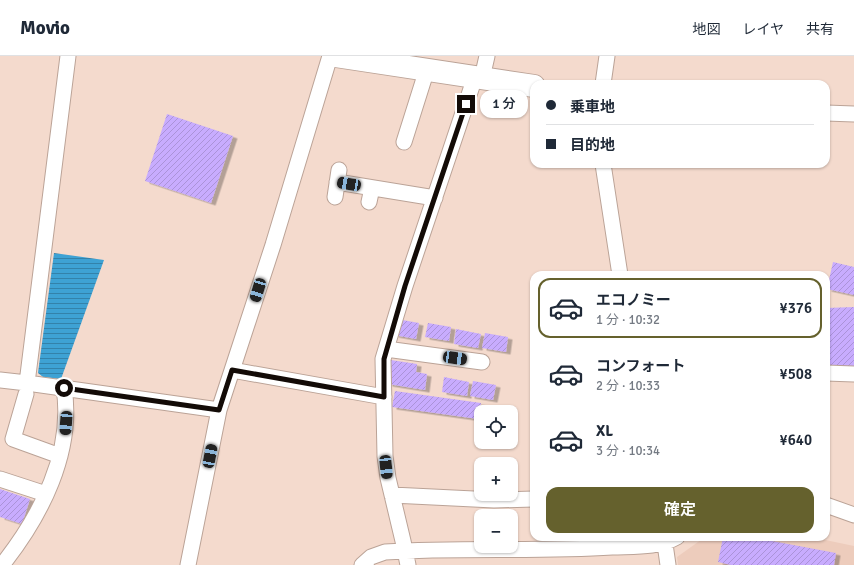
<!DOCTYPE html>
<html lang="ja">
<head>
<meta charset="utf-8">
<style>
  body { margin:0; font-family:Signika,"Noto Sans JP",sans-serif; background:#f2f2f3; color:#1f2937; height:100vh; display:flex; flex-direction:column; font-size:15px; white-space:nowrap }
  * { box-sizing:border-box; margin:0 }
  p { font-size:13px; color:#747a83 }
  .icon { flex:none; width:22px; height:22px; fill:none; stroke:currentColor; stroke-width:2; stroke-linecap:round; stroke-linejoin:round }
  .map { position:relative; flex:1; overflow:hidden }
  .sheet { position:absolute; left:530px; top:215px; width:300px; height:270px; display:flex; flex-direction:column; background:#fff; border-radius:12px; box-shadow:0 1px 3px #0004 }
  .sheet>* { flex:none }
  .guide { position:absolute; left:530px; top:24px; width:300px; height:88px; border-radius:12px; box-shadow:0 1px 3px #0004; display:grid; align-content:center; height:88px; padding:0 16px; background:#fff }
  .tools { position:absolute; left:474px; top:349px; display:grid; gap:8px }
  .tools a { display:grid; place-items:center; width:44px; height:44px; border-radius:8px; background:#fff; box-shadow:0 1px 3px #0004; font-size:20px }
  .end { position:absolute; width:18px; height:18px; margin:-9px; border:5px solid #130b07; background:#fff; box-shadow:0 0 0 2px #fff }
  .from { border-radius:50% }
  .bubble { position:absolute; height:28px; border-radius:12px; background:#fff; box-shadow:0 1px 3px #0004; font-size:13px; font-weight:600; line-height:28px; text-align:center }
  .car { position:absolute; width:12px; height:24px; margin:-12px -6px; border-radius:5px; box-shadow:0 0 3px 1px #0007; background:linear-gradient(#222 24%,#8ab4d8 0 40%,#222 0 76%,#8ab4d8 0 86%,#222 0) }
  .guide b { display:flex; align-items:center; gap:14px; height:38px; font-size:15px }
  .guide b+b { border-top:1px solid #e0e1e3 }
  .guide i { width:10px; height:10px; background:#1f2937 }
  ul { padding:7px 0 0; list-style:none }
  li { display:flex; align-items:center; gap:12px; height:60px; margin:0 8px 6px; padding:0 8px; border:2px solid transparent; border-radius:12px }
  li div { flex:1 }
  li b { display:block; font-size:15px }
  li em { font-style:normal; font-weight:600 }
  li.on { border-color:#65612d }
  li>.icon { width:36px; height:36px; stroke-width:1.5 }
  .action { display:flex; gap:8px; margin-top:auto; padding:8px 16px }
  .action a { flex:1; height:46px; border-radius:12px; background:#65612d; color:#fff; font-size:16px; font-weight:600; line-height:46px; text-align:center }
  header { display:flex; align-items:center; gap:24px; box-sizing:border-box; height:56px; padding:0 20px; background:#fff; border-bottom:1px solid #e0e1e3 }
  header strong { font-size:19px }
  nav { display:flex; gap:22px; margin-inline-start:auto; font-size:14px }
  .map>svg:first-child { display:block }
  .built { fill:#edccbc }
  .water { fill:url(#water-rules) }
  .building { fill:url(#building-hatch); filter:url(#shadow) }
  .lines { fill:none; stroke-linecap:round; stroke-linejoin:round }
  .street-casing { stroke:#bba397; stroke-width:17 }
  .secondary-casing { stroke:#bba397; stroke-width:24 }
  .street { stroke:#fff; stroke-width:15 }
  .secondary { stroke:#fff; stroke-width:22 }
  .route { stroke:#130b07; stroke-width:5 }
</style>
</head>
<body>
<header>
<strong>Movio</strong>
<nav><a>地図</a><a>レイヤ</a><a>共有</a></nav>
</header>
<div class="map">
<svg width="854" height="509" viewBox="0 0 854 509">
  <defs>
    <pattern id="water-rules" width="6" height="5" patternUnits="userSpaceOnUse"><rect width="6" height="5" fill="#3ea2d4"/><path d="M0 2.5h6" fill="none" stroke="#3382aa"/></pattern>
    <pattern id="building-hatch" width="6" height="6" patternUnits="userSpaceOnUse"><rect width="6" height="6" fill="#c8acfe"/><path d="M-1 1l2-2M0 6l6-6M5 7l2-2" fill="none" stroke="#ab93d8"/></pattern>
    <filter id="shadow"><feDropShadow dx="4.5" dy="2.5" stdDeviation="0" flood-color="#0004"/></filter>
  </defs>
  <rect width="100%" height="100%" fill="#f4dacd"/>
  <path class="built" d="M705,481H811L854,490V509H678L677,501Z"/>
  <path class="water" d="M54,197L104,204L61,323L43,321L38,317Z"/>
  <path class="building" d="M167,58L233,80L211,147L145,125Z
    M833,206L854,211V239L827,233Z
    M854,251V312H826V252Z
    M397,263L419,267L416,283L394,279Z
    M428,267L451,271L449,285L425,281Z
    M456,273L481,278L478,292L454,288Z
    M485,277L508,281L506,296L482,292Z
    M391,304L417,308L416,316L427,318L425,334L388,328Z
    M444,321L469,326L467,340L442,336Z
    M473,325L496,329L493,344L470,340Z
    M395,335L481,347L478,363L392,351Z
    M0,433L30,443L22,468L0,461Z
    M723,481H751L836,497L834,509H731L718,506Z"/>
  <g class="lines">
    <defs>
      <path id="street" d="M68,0L27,327L219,354L188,509
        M482,22L487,0
        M603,28L607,0
        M826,57L854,58
        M404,86L427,13
        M603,108L620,219
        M337,126L435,142
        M335,141L339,114
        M369,146L372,132
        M386,293L482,306
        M232,314L384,341
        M826,317L854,318
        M0,324L27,327
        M26,338L13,383L60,400
        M219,354L273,189L330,0
        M0,423L46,438
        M392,439L494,444L534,443
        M826,449L854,459
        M664,481L668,509
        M2,509C41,460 74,396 64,332
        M362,509L371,501L385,496C460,491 537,496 612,491C634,490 658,492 677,481
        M408,509L403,485L388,422L385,400L383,303L405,230L475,21"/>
      <path id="secondary" d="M336,0L534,30"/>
    </defs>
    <use href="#street" class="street-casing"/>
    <use href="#secondary" class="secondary-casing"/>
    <use href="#street" class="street"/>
    <use href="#secondary" class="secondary"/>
  </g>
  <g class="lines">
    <path class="route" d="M64,332L219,354L232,314L384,341V303L405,230L466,48"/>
  </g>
</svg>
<div class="tools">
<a><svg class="icon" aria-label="locate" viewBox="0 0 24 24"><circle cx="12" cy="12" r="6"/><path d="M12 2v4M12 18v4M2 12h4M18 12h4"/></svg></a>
<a>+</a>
<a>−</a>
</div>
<i class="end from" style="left:64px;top:332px"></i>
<i class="end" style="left:466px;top:48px"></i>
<div class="bubble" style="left:480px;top:34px;width:48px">1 分</div>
<i class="car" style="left:349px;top:128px;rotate:280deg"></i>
<i class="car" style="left:258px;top:234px;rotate:197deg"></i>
<i class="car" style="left:455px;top:302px;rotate:98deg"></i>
<i class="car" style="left:66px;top:367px;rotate:184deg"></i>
<i class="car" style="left:210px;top:400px;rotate:11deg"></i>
<i class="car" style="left:386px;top:411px;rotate:174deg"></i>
<div class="guide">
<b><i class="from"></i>乗車地</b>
<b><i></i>目的地</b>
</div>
<section class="sheet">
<ul>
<li class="on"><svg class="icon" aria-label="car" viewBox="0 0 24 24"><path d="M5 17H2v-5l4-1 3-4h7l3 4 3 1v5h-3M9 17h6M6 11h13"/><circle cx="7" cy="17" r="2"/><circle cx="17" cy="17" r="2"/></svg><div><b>エコノミー</b><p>1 分 · 10:32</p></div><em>¥376</em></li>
<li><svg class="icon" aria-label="car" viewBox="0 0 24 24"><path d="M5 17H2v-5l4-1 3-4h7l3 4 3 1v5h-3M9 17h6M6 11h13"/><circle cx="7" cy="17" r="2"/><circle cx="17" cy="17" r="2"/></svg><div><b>コンフォート</b><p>2 分 · 10:33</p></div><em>¥508</em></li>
<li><svg class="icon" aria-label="car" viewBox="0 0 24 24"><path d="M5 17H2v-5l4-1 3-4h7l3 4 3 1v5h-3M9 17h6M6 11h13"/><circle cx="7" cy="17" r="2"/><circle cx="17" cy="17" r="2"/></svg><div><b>XL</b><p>3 分 · 10:34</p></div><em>¥640</em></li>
</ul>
<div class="action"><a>確定</a></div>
</section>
</div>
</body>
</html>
